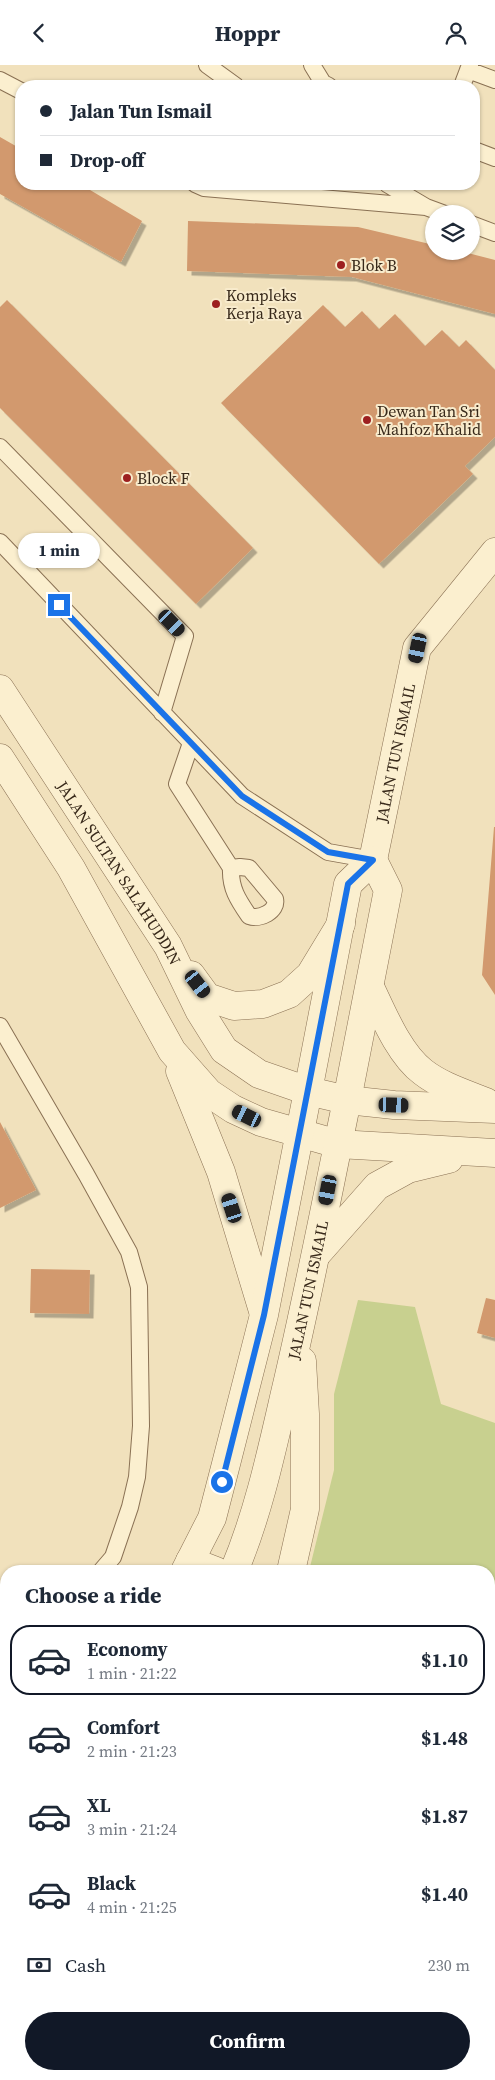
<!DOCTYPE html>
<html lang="en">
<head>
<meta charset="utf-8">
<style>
  body { margin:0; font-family:"Source Serif 4",serif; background:#f2f2f3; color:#1f2937; height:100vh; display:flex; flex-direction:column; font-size:19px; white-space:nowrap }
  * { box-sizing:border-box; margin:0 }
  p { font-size:16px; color:#747a83 }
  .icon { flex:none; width:28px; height:28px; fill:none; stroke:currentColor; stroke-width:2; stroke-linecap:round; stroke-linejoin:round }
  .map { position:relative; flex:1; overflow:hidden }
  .panel { position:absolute; left:0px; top:1500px; width:495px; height:515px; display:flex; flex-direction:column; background:#fff; border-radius:20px 20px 0 0; box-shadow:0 1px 4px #0004 }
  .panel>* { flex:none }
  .guide { position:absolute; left:15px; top:15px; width:465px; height:110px; border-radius:20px; box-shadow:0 1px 4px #0004; display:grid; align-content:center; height:110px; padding:0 25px; background:#fff }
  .fabs { position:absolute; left:425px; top:140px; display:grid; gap:10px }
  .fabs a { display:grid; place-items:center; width:55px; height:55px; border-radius:50%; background:#fff; box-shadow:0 1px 4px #0004; font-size:25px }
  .end { position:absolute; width:22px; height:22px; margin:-11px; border:6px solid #1a73e8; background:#fff; box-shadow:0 0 0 2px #fff }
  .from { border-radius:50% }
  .bubble { position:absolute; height:35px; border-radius:18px; background:#fff; box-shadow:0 1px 4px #0004; font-size:16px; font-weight:700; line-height:35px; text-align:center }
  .car { position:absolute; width:15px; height:30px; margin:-15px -8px; border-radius:6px; box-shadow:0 0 4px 1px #0007; background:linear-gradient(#222 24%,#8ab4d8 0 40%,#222 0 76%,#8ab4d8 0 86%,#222 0) }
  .guide b { display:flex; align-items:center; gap:18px; height:48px; font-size:19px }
  .guide b+b { border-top:1px solid #e0e1e3 }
  .guide i { width:12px; height:12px; background:#1f2937 }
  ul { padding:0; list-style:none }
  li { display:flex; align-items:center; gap:15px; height:70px; margin:0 10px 8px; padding:0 15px; border:2px solid transparent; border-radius:20px }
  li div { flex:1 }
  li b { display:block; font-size:19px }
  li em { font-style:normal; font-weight:700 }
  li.on { border-color:#111827 }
  li>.icon { width:45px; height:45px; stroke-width:1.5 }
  h2 { padding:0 25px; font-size:22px; line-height:60px }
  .pay { display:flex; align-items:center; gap:12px; height:55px; padding:0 25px; font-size:19px }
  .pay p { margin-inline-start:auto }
  .cta { display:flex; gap:10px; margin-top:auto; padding:10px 25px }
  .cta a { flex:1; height:58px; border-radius:30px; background:#111827; color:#fff; font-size:20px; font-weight:700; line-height:58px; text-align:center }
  header { display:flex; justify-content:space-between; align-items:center; height:65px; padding:0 25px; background:#fff; font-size:22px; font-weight:700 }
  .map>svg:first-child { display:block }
  .green { fill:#c8d08f }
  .building { fill:#d2996e; filter:url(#shadow) }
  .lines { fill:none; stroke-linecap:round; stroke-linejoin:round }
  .service-casing { stroke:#8a7154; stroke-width:18 }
  .minor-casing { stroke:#8a7154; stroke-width:29 }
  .tertiary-casing { stroke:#8a7154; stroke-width:29 }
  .service { stroke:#fbefcf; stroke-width:16 }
  .minor { stroke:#fbefcf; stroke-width:28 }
  .tertiary { stroke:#fbefcf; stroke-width:28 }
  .route { stroke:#1a73e8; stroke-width:6 }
  .poi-dot { fill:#9d2020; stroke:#f8ebcc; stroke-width:2 }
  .labels { text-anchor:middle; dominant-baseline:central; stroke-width:4; stroke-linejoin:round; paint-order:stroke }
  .poi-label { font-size:16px; fill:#38291a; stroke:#f8ebcc; text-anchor:start }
  .street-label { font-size:16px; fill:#38291a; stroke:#f8ebcc }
</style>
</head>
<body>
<header><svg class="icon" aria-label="back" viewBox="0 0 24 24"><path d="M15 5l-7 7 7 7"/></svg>Hoppr<svg class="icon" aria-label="person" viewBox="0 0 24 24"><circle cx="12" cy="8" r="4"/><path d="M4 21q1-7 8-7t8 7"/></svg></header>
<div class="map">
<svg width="495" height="2015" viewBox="0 0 495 2015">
  <defs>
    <filter id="shadow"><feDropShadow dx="4.5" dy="4.5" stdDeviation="0" flood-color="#0004"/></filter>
  </defs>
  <rect width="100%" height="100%" fill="#f1e1bc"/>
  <path class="green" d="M358,1235L415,1242L441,1339L495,1358V1813L489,1816V1506H309L334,1405V1329Z"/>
  <path class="building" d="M0,72L21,84V119H80L142,156L121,197L0,129Z
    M188,156L358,162L434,180V186H460L495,195V249L352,212L187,206Z
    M7,235L253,483L196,539L0,343V242Z
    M323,240L345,262L362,246L379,264L395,249L425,281L442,265L459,282L466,275L495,305V372L465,401L473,409L379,499L221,338Z
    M494,762H495V930L482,910Z
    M0,1057L36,1125L0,1143Z
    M31,1204L90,1205L89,1249L30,1248Z
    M486,1233L495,1235V1273L477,1268Z
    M495,1858V1925L489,1931V1864Z
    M322,2009H418L417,2015H320Z"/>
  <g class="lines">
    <defs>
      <path id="service" d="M207,0L236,21
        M312,0L323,18L329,21
        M468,5L495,15
        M0,15L21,26
        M462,21L470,0
        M474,85L495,93
        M195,119L204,123L426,142
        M387,119L426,142L445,149
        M471,159L495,168
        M0,382L185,571L162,648
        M0,477L242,731L328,787L373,795
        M191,678L177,719L231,803
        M240,802L249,803L275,834C278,846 260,855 249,851C238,835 230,823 231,803Z
        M0,961L86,1109L129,1187L139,1222L141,1361L137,1412L130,1442L113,1492L101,1506
        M0,1627L6,1620"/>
      <g id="minor">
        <path id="s1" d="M308,1026L348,819L373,795L417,583L495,487"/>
        <path d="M347,1035L388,825L373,795"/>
        <path d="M98,2015L99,2009"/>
      </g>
      <g id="tertiary">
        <path id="s2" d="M0,624L168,881L199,945L224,985L259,1009L308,1026L347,1035L394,1040L495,1044"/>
        <path d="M0,693L71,803L172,986L209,1028L233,1044L261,1057L338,1079L495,1088"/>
        <path d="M191,910L207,932L234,941L263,939L289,929L310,910L341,859"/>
        <path d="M370,922C383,949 399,989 423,1007C441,1021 464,1028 486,1037"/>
        <path d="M180,1006L221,1107L263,1246"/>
        <path d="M316,1190L377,1121L408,1104L449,1094"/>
        <path d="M190,1496L216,1506"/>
        <path d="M185,1506L212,1453L226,1399L264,1250L308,1026"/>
        <path id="s3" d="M234,1506C258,1449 271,1389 285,1328C308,1231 327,1133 347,1035"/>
        <path d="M291,1506L305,1444V1349L302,1296"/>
        <path d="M0,1724L6,1720"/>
        <path d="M0,1773L6,1769"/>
        <path d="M0,1828L6,1830"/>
        <path d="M159,2015L160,2009"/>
      </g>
    </defs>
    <use href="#service" class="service-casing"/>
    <use href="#minor" class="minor-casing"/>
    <use href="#tertiary" class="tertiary-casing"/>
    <use href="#service" class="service"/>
    <use href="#minor" class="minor"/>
    <use href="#tertiary" class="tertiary"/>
  </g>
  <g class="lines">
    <path class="route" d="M59,540L242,731L328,787L373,795L348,819L264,1250L222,1417"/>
  </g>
  <g class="poi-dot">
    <circle cx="341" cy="200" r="5"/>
    <circle cx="216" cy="239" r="5"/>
    <circle cx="367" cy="355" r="5"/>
    <circle cx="127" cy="413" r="5"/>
  </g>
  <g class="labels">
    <g class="poi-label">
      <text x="351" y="200">Blok B</text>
      <text x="226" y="230">Kompleks<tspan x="226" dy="18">Kerja Raya</tspan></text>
      <text x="377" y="346">Dewan Tan Sri<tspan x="377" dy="18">Mahfoz Khalid</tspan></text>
      <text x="137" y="413">Block F</text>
    </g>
    <g class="street-label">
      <text stroke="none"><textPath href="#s1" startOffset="355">JALAN TUN ISMAIL</textPath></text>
      <text stroke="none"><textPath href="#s2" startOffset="219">JALAN SULTAN SALAHUDDIN</textPath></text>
      <text stroke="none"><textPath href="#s3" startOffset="291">JALAN TUN ISMAIL</textPath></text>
    </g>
  </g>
</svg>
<div class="fabs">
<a><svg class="icon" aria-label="layers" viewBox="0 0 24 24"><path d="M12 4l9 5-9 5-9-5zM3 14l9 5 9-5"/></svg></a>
</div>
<i class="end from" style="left:222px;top:1417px"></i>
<i class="end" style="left:59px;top:540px"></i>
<div class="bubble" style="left:18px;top:468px;width:82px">1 min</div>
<i class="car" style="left:172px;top:558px;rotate:136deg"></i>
<i class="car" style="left:418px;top:583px;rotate:192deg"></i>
<i class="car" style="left:198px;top:919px;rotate:142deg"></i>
<i class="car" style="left:394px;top:1040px;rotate:92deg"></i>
<i class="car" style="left:247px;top:1051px;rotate:296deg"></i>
<i class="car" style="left:328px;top:1125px;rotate:191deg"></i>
<i class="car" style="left:232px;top:1143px;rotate:342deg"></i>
<div class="guide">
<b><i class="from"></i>Jalan Tun Ismail</b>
<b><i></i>Drop-off</b>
</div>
<section class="panel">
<h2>Choose a ride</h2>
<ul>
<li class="on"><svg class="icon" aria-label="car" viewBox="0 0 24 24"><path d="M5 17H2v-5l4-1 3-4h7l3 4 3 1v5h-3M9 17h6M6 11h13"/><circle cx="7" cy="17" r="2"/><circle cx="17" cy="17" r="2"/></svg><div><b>Economy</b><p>1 min · 21:22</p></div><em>$1.10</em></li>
<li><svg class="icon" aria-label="car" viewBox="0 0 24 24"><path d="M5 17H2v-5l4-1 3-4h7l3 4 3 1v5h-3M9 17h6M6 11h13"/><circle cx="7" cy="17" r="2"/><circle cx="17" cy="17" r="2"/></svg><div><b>Comfort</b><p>2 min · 21:23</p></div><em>$1.48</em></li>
<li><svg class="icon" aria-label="car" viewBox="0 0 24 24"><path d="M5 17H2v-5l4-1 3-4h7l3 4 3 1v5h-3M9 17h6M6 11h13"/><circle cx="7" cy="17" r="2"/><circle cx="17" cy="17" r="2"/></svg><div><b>XL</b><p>3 min · 21:24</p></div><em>$1.87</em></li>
<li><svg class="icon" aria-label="car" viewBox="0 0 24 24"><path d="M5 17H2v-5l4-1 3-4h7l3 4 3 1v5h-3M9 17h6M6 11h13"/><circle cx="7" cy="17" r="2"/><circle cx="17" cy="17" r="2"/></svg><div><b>Black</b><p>4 min · 21:25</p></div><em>$1.40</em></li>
</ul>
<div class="pay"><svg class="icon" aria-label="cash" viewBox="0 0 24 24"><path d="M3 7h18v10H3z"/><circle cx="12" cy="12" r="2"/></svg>Cash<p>230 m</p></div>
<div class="cta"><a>Confirm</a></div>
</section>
</div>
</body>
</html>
